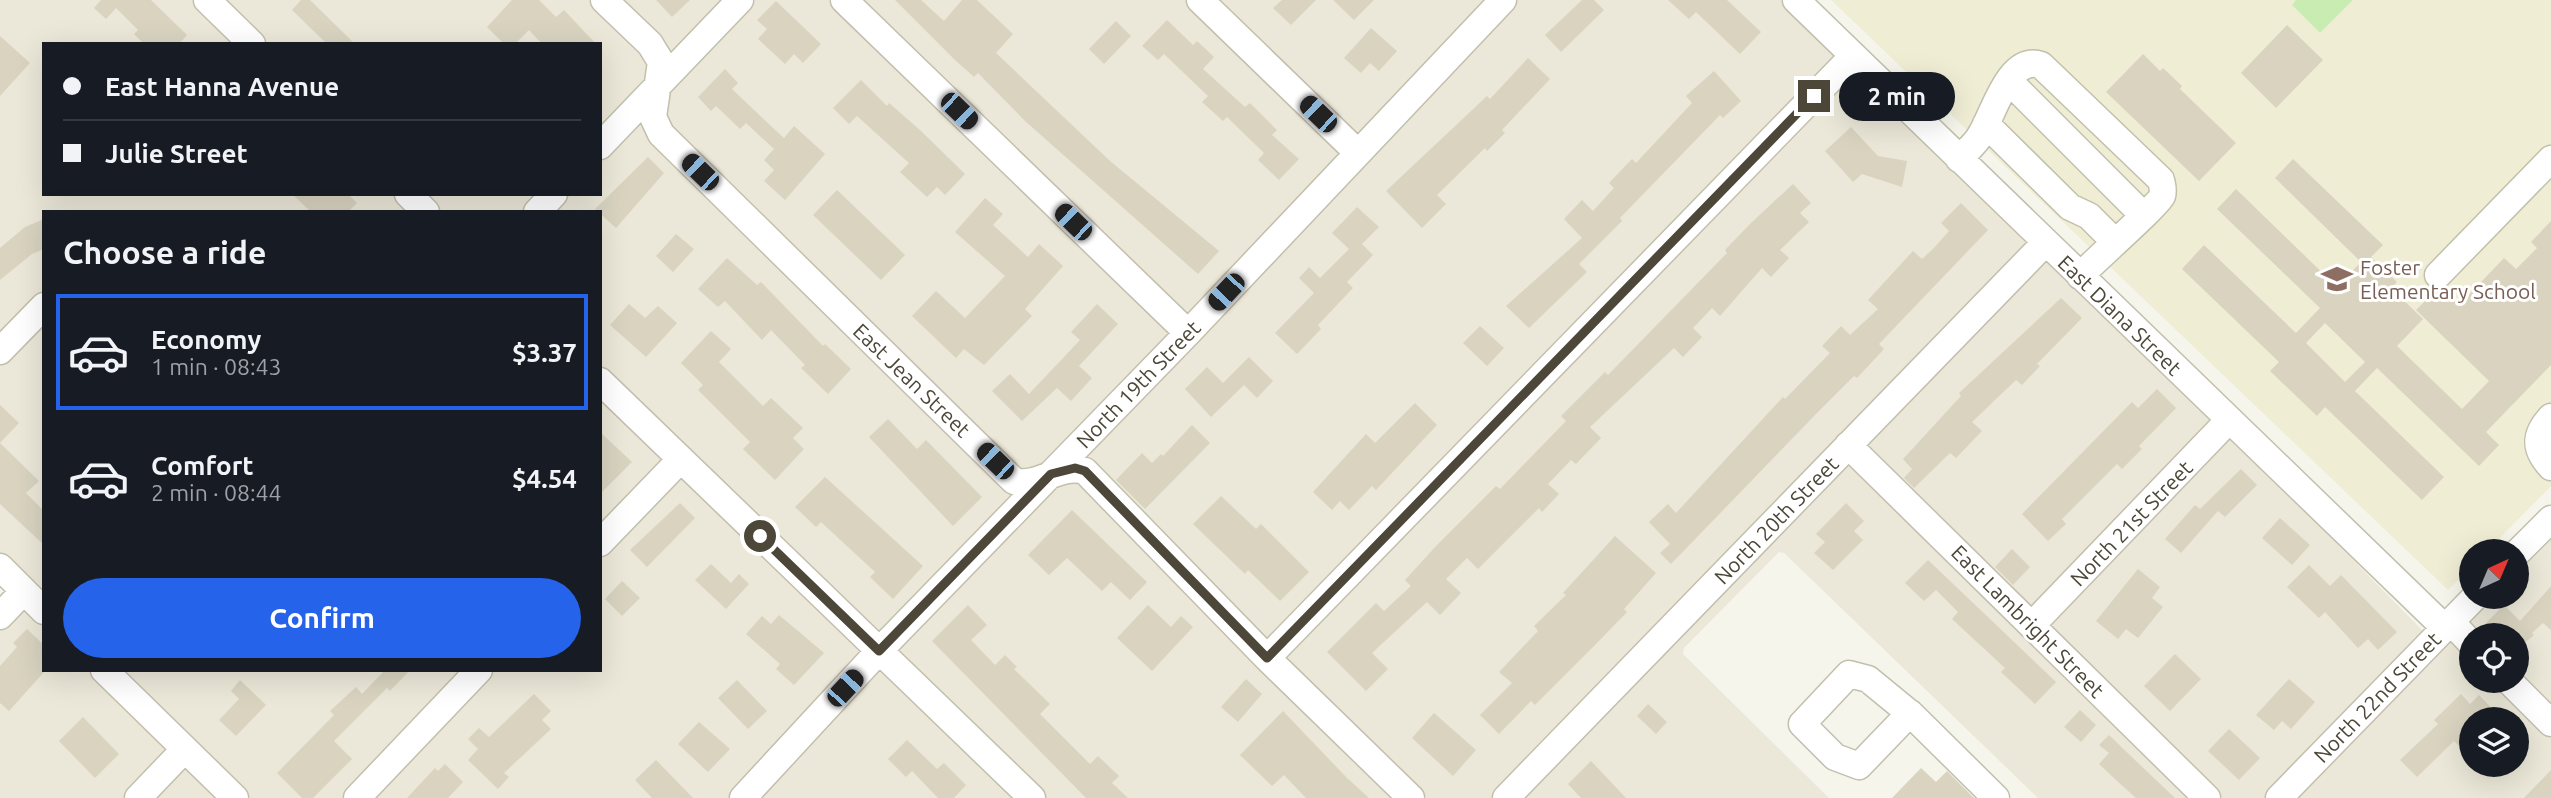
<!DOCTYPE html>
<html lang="en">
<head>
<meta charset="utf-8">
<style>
  body { margin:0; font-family:Ubuntu,sans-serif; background:#242831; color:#f1f3f6; height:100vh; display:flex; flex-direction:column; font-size:26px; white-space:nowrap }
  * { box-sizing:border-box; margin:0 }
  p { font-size:23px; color:#9ea1a6 }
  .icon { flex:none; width:38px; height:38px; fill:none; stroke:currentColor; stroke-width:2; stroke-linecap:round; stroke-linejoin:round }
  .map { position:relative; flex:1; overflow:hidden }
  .drawer { position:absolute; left:42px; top:210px; width:560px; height:462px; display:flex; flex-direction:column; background:#171b24; border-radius:0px; box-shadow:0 7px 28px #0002 }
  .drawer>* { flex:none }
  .guide { position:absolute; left:42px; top:42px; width:560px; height:154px; border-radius:0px; box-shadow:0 7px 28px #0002; display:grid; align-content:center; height:154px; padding:0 21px; background:#171b24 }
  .needle { width:46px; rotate:44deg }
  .fabs { position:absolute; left:2459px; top:539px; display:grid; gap:14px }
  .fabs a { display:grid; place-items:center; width:70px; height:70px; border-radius:50%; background:#171b24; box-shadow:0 7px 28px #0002; font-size:35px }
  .end { position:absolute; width:32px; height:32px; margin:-16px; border:9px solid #4c4738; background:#fff; box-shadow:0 0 0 4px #fff }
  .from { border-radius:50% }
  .bubble { position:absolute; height:49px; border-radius:24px; background:#171b24; box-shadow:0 7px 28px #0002; font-size:23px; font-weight:700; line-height:49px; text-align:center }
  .car { position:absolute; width:21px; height:42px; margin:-21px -10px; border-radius:9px; box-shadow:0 0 5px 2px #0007; background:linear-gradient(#222 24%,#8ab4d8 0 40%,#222 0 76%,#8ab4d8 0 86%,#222 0) }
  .guide b { display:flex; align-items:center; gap:24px; height:66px; font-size:26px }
  .guide b+b { border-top:2px solid #363941 }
  .guide i { width:18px; height:18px; background:#f1f3f6 }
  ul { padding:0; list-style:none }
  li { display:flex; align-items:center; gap:21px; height:116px; margin:0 14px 10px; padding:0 7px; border:4px solid transparent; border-radius:0px }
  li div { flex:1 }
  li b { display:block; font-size:26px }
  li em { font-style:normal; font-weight:700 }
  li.selected { border-color:#2563eb }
  li>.icon { width:63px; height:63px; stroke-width:1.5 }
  h2 { padding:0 21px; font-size:32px; line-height:84px }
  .cta { display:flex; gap:14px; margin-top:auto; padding:14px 21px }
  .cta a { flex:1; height:80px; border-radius:42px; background:#2563eb; color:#fff; font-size:28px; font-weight:700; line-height:80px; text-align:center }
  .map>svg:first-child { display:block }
  .residential { fill:#ebe8d9; fill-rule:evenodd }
  .education { fill:#f0edd5 }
  .park { fill:#c9ecb2 }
  .building { fill:#d9d3c0; fill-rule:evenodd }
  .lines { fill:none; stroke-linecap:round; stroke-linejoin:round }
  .minor-casing { stroke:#c3bfad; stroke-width:29 }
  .minor { stroke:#fff; stroke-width:26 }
  .route { stroke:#4c4738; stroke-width:9 }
  .labels { text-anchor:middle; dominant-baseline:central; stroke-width:6; stroke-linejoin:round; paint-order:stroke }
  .education-label { font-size:21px; fill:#785e54; stroke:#fff; text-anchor:start }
  .street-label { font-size:21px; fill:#4c4738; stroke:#fff }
</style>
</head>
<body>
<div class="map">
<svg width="2551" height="798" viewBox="0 0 2551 798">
  <rect width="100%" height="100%" fill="#f6f5eb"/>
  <path class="residential" d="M0,0H192L237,44H44V194H393L411,212H44V296L0,337Z
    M222,0H589L642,51L651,66L650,81L600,133V44H267Z
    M619,0H727L671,59Z
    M753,0H829L1174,334L1046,466L1020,472L669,127L664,115L669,89Z
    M859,0H1185L1343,153L1188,318Z
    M1215,0H1490L1358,138Z
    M1516,0H1781L1838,57L1268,643L1079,458Z
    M1852,70L2031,244L1493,798H1427L1281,657Z
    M644,115L1019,493L879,637L600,366V212H550L567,194H600V160Z
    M423,194H541L524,212H442Z
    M2044,257L2215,421L2033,611L1862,444Z
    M44,319V596L0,553V365Z
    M600,395L667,460L600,530Z
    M2229,434L2426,634L2266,798H2222L2046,624Z
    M1848,460L2191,798H2038L1784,553L1779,552L1684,648L1683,654L1829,798H1519Z
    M680,473L865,652L730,798H370L492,670H600V557Z
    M1079,480L1396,798H1047L893,650L1055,483Z
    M2551,532V707L2517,673L2516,635H2479L2465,621L2488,597H2516L2517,568Z
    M23,605L44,626V670H89L170,751L124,798H0V630Z
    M2450,636L2471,657V681H2495L2551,737V798H2293ZM2471,719H2516V765H2471Z
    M878,665L1017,798H756Z
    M119,670H466L344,798H250Z
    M184,764L219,798H151Z"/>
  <path class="education" d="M1831,0H2551V486L2487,551H2471V567L2448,590Z"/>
  <path class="park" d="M2296,0H2353L2320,33L2292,5Z"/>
  <path class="building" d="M101,0H151L187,35L179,44H144L134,34L138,30L116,8L106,19L94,8Z
    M301,0H310L355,44H327L292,10Z
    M512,0H539L556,17L564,10L596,44H542L529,30L515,44H504L487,27Z
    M656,0H690L672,17Z
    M895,0H921L944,21L962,0H977L1013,34L996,53L1110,161L1219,251L1198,274L1025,121L978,73L974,77L955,60Z
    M1282,0H1316L1291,25L1273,8Z
    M1333,0H1374L1354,20Z
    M1582,0H1594L1604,10L1561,52L1545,35Z
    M1668,0H1727L1761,32L1740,54L1696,12L1689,19Z
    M776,1L821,44L803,63L794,54L785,64L758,39L767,29L757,20Z
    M1167,20L1193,45L1197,41L1214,57L1203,69L1245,107L1250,103L1277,130L1272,135L1299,159L1279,180L1258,160L1264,153L1227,117L1223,121L1202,102L1208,96L1164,54L1158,60L1142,46Z
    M1116,21L1131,36L1104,64L1089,49Z
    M2287,25L2323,60L2276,108L2241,73Z
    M1371,28L1397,51L1379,71L1370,63L1361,73L1344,58Z
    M0,36L30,63L0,96Z
    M2143,54L2160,71L2163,68L2182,86L2180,89L2236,143L2199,181L2106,92Z
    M1528,58L1550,79L1502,130L1505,133L1487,151L1485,148L1437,195L1446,204L1422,228L1386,191L1487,96L1490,99Z
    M725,69L738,83L732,89L774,129L784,138L794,126L825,154L785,200L764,181L774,170L764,160L774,149L746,123L740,129L716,106L711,111L698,97Z
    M1714,71L1741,101L1723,118L1720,115L1620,218L1622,221L1579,264L1587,272L1529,328L1506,306L1582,238L1564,219L1582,200L1593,211L1614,188L1609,183L1632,159L1636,163L1692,103L1686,96Z
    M861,80L887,106L889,103L920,130L965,174L945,195L937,187L927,197L900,172L909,163L857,116L849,124L833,108Z
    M1851,127L1878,156L1907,161L1902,187L1862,174L1853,182L1825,151Z
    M648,157L664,173L616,228L595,209Z
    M2293,159L2383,245L2371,257L2397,282L2391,288L2423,319L2397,346L2462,409L2489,381L2416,310L2436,290L2444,289L2460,304L2504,258L2516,269L2537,248L2531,242L2551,221V365L2486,432L2499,445L2479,466L2377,368L2355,391L2444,477L2422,500L2325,407L2317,416L2270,371L2279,362L2182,269L2204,245L2296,333L2320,308L2217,209L2236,189L2337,287L2361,262L2275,178ZM2325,323L2365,362L2345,382L2306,343Z
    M1793,184L1811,203L1800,213L1809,222L1780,250L1789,258L1771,277L1762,268L1720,316L1712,308L1693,328L1702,337L1683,357L1674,348L1590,427L1601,438L1576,464L1571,460L1548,484L1559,494L1542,512L1539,508L1478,569L1467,558L1446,579L1461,593L1440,615L1427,602L1372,653L1388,669L1366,691L1327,652L1376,603L1384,611L1411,586L1405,580L1437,545L1496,486L1500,489L1566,421L1561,416L1605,372L1608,375L1727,253L1725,250L1751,223Z
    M837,190L905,255L881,280L813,215Z
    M292,194H348L357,203L348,212H311Z
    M985,198L1003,214L993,225L1028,257L1039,244L1063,266L1025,309L1032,316L984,365L964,349L956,358L912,316L936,291L965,318L1005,276L955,232Z
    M1961,203L1988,230L1879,344L1884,349L1857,378L1854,376L1817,413L1671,564L1660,553L1670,544L1649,522L1668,504L1676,513L1783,397L1785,399L1830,353L1822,346L1841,326L1850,335L1878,309L1868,300L1913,251L1922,259L1933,249L1949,231L1941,223Z
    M1357,207L1379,227L1362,244L1373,255L1347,282L1353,288L1318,325L1321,329L1297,354L1275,333L1314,293L1299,278L1309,267L1320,278L1349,249L1332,233Z
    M44,219V249L32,254L0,280V248L25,227Z
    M676,234L694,249L673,272L656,256Z
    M727,258L757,285L761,282L823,346L825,344L851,369L828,394L801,368L805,365L771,330L762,340L725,301L718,307L698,289Z
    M2061,298L2082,318L2037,364L2040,366L2022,385L2016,380L1972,422L1982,431L1956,458L1950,453L1914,488L1904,478L1912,469L1903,459L1961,396L1959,393Z
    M629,304L645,318L658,306L677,323L646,357L610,325Z
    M1097,304L1118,324L1079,366L1092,378L1071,401L1057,388L1022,421L992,391L1010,374L1029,394L1080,340L1071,332Z
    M1480,326L1504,348L1487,366L1463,343Z
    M711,331L731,349L719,362L763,406L771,398L803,428L793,438L804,449L775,480L743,449L750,442L698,390L703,385L681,363Z
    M1249,357L1273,381L1257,398L1244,385L1211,417L1185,389L1207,367L1223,383Z
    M2157,389L2176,408L2139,446L2142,449L2122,469L2117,464L2062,519L2066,524L2048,541L2022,514L2132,402L2138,408Z
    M1415,403L1437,425L1376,490L1372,486L1349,510L1340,501L1332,510L1313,492L1366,434L1375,443Z
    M0,405L19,423L0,443L39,481L26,493L44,511V545L0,504Z
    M888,419L917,449L926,440L982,497L953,526L869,437Z
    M1192,425L1210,443L1145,509L1116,480L1142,453L1152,463L1161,454L1163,456Z
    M600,432L632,462L600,494Z
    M2241,469L2257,485L2225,517L2218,511L2181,553L2165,539L2195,505L2200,509Z
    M825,477L923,566L893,599L870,577L875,572L821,522L816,527L795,507Z
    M1221,496L1256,529L1261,524L1309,572L1280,601L1248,570L1245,574L1193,524Z
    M680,503L695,518L647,567L630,550Z
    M1846,503L1864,521L1854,531L1863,540L1833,570L1814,553L1825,542L1816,534Z
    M1072,510L1147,582L1130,600L1111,582L1102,591L1067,558L1049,575L1028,555Z
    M2280,518L2310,545L2292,565L2262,538Z
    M1615,536L1656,573L1624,609L1627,612L1596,644L1535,705L1531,701L1499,734L1480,715L1512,683L1499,672L1538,631L1534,626L1566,595L1563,593Z
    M2012,549L2030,567L2013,585L1995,567Z
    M1928,560L2056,682L2035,704L2001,672L2005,668L1952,619L1958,612L1936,590L1924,601L1905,583Z
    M711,564L731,583L739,574L749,584L726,609L695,580Z
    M2309,565L2330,586L2341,575L2397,632L2378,650L2368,639L2358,648L2325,612L2319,618L2287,587Z
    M2138,569L2160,587L2152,598L2163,607L2138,638L2126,629L2118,639L2096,621Z
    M622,581L640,598L622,616L605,599Z
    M2551,586V630L2543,623L2532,633L2534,635L2516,650V635H2495L2484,625L2504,605L2520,621Z
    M968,605L987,625L971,640L995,665L1005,655L1017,667L1014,669L1050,704L1040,714L1090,764L1098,756L1119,776L1112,783L1128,798H1086L932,641Z
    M1148,605L1171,627L1181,616L1193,627L1152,671L1117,638Z
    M779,615L824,653L794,685L776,669L780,664L746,634L762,616L771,624Z
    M27,629L44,645V672L9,711L0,703V666L17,647L13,643Z
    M2175,654L2201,679L2170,711L2144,686Z
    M385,670H410L390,691L387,688L334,741L352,759L313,798H302L277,773L334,715L330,711L356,687L362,694Z
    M1246,679L1262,694L1238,722L1221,707Z
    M2289,679L2315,702L2291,729L2282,721L2274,730L2256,715Z
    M240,680L266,705L236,736L219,720L239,699L231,691Z
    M737,680L767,711L748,729L718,698Z
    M534,694L551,711L542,720L551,729L504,773L509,777L498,789L468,760L478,749L468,739L479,728L489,737Z
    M2461,694L2470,704L2479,695L2502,719H2471V738L2461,748L2454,741L2417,777L2400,760L2438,724L2434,720Z
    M1648,704L1667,722L1656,734L1637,716Z
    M2080,710L2096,725L2081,742L2064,727Z
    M1283,711L1346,777L1369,798H1306L1284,775L1272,786L1240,755Z
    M1434,713L1476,750L1453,776L1412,738Z
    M83,717L119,754L95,778L59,741Z
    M699,722L730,749L708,772L678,744Z
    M2229,729L2260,758L2239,780L2208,751Z
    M2109,735L2136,761L2175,798H2136L2117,781L2099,764L2109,753L2099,745Z
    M907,740L937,769L944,763L966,785L954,798H938L912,771L906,777L888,759Z
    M656,760L693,798H652L635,780Z
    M1591,761L1626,798H1581L1568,784Z
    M445,764L463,782L448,798H407L435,768L438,771Z
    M1921,768L1936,782L1947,771L1974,798H1892Z
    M2551,770V798H2524Z"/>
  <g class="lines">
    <defs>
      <path id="minor" d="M207,0L252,44
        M604,0L650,44L661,62L653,117L661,134L1014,481C1038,488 1060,463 1085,471L1267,658L1411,798
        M844,0L1188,333
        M1200,0L1357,152
        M1796,0L2445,628
        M2009,81L2143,215
        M1986,124L2070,207L2089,216L2114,241
        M600,146L740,0
        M1959,159C1966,151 1976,144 1981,134C1994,113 2009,54 2041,65L2161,180C2162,185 2164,190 2162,196C2159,204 2092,263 2080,276
        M408,194L426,212
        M537,212L554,194
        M2438,275L2551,159
        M0,351L44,306
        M600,381L1032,798
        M2551,417C2534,435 2534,449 2551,467
        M1848,445L2207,798
        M600,543L681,459
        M2516,554L2551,519
        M0,567L44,611
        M0,616L24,591
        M2451,622L2471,643
        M2032,625L2229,420
        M1267,658L1853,56
        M104,670L235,798
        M2509,681L2551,723
        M1910,713L1859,766L1835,757L1802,724L1849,674L1868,679L1907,711L1910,713L1996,798
        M138,798L184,750
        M357,798L479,670
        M743,798L879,651L1188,333L1503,0
        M1506,798L2045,243
        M2279,798L2475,597"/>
    </defs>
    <use href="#minor" class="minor-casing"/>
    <use href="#minor" class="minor"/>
  </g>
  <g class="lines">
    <path class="route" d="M760,536L879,651L1051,474L1075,468L1085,471L1267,658L1814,96"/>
  </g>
  <defs>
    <symbol id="school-bare" viewBox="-9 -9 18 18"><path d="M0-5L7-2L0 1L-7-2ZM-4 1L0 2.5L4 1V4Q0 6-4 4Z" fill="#8d6e63" stroke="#fff" stroke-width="2.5" paint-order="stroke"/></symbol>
  </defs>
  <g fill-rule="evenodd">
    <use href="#school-bare" x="2315" y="257" width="44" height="44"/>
  </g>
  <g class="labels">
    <g class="education-label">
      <text x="2360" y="267">Foster<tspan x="2360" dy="24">Elementary School</tspan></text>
    </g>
    <g class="street-label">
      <text transform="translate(2120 315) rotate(44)">East Diana Street</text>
      <text transform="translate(912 380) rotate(44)">East Jean Street</text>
      <text transform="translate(1138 384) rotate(-46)">North 19th Street</text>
      <text transform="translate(1776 520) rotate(-46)">North 20th Street</text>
      <text transform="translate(2131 523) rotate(-46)">North 21st Street</text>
      <text transform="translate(2028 621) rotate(45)">East Lambright Street</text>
      <text transform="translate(2377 697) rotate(-46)">North 22nd Street</text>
    </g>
  </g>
</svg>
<div class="fabs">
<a><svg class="needle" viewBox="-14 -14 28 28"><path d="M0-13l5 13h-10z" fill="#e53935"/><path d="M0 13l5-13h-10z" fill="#9ea1a6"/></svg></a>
<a><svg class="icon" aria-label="locate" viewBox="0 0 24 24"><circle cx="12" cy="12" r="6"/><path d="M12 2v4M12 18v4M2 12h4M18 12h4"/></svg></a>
<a><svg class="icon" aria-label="layers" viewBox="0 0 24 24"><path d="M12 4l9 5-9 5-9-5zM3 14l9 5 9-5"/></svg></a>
</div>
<i class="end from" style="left:760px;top:536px"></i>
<i class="end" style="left:1814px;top:96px"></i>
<div class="bubble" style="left:1839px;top:72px;width:116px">2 min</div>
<i class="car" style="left:959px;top:111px;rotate:134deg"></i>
<i class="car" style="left:1318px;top:114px;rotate:314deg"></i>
<i class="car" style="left:700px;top:172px;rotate:314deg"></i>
<i class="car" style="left:1073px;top:222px;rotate:314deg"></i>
<i class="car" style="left:1226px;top:292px;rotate:223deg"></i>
<i class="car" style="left:995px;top:461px;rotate:314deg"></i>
<i class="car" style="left:845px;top:688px;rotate:43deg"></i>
<div class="guide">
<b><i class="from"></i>East Hanna Avenue</b>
<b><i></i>Julie Street</b>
</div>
<section class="drawer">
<h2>Choose a ride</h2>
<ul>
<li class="selected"><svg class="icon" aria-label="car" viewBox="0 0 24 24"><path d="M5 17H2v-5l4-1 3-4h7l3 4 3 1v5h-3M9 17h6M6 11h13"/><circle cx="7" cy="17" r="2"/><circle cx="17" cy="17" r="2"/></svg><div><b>Economy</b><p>1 min · 08:43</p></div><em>$3.37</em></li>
<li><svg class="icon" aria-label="car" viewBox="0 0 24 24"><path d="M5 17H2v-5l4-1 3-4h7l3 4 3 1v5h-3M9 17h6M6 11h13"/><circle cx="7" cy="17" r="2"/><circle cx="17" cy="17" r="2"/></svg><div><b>Comfort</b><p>2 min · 08:44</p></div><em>$4.54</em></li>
</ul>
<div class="cta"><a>Confirm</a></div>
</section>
</div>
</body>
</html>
